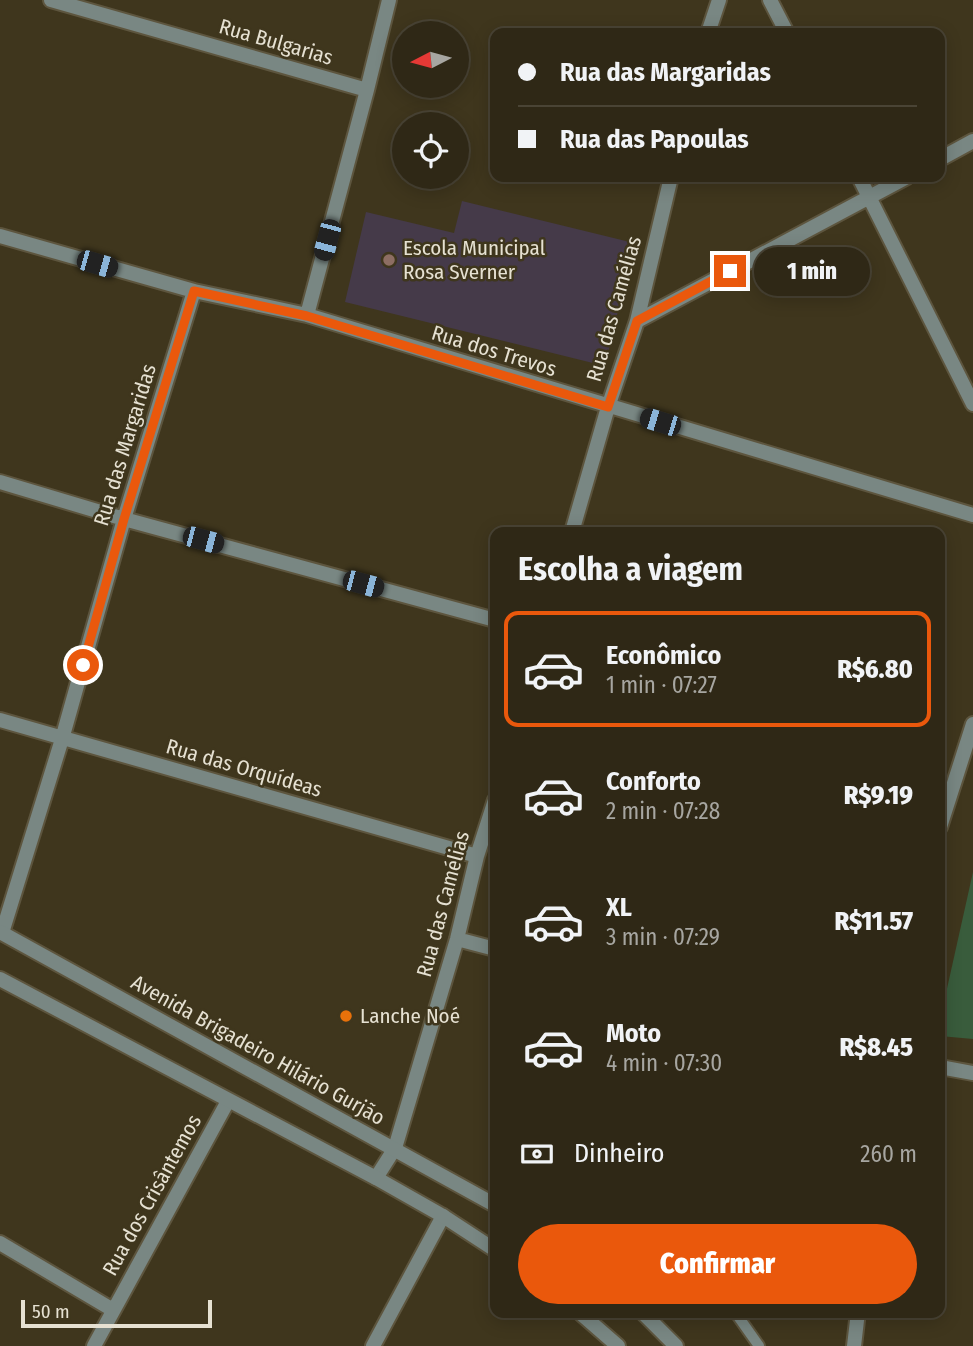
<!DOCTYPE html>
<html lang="pt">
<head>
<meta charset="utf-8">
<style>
  body { margin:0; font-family:"Fira Sans Condensed",sans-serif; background:#3b3423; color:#f1f3f6; height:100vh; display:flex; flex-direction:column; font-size:26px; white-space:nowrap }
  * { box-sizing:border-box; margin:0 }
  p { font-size:23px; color:#a7a6a1 }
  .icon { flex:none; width:38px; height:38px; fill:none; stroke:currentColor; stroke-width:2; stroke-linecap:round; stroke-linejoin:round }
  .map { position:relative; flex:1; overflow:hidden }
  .sheet { position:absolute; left:490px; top:527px; width:455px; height:791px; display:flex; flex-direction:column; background:#2f2816; border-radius:14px; box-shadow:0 4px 18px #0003,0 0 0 2px #4a4435 }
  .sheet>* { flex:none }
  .banner { position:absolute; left:490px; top:28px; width:455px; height:154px; border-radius:14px; box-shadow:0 4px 18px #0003,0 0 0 2px #4a4435; display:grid; align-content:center; height:154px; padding:0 28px; background:#2f2816 }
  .needle { width:46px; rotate:264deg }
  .buttons { position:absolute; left:392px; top:21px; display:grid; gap:14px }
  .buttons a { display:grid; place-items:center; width:77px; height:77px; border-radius:50%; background:#2f2816; box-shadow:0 4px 18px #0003,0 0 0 2px #4a4435; font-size:35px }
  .scale { position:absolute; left:21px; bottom:18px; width:191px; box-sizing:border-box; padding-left:7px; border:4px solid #e6e1d2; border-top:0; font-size:19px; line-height:24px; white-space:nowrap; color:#e6e1d2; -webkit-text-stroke:5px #3f361d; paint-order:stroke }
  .end { position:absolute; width:32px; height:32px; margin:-16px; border:9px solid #ea580c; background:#fff; box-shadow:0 0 0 4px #fff }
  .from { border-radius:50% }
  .bubble { position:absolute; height:49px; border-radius:24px; background:#2f2816; box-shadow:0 4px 18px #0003,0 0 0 2px #4a4435; font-size:23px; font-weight:800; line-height:49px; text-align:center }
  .car { position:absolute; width:21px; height:42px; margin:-21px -10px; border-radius:9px; box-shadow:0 0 5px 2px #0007; background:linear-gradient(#222 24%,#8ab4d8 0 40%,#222 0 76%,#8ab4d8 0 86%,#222 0) }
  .banner b { display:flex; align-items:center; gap:24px; height:66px; font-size:26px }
  .banner b+b { border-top:2px solid #4a4435 }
  .banner i { width:18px; height:18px; background:#f1f3f6 }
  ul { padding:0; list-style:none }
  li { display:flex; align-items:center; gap:21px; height:116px; margin:0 14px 10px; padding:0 14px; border:4px solid transparent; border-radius:14px }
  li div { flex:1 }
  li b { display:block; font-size:26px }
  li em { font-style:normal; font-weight:800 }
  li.on { border-color:#ea580c }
  li>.icon { width:63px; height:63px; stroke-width:1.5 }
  h2 { padding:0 28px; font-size:32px; line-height:84px }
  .pay { display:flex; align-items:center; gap:18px; height:77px; padding:0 28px; font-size:26px }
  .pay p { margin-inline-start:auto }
  .cta { display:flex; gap:14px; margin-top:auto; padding:14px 28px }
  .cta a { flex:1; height:80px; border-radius:42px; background:#ea580c; color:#fff; font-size:28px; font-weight:800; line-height:80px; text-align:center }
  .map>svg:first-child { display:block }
  .education { fill:#453a49 }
  .green { fill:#395c3c }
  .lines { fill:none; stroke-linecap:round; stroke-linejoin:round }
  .service-casing { stroke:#5d553e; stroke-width:14 }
  .minor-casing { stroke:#5d553e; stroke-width:18 }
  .tertiary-casing { stroke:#5d553e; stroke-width:18 }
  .service { stroke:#798783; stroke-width:10 }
  .minor { stroke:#798783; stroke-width:14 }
  .tertiary { stroke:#798783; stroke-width:14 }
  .route { stroke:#ea580c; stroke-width:9 }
  .education-dot { fill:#8d6e63; stroke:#3f361d; stroke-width:2.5 }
  .food-dot { fill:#e8710a; stroke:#3f361d; stroke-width:2.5 }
  .labels { text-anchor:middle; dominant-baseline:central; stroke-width:5; stroke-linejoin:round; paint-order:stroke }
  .street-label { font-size:21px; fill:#e6e1d2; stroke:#3f361d }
  .poi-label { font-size:21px; fill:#e6e1d2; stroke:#3f361d; text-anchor:start }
</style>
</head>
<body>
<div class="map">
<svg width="973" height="1346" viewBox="0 0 973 1346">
  <rect width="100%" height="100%" fill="#3f361d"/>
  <path class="education" d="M462,201L634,243L605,366L345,302L366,212L454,233Z"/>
  <path class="green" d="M973,872V1039L940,1036V1020Z"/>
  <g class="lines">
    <defs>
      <path id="service" d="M735,1312L759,1346"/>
      <path id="minor" d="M51,0L367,90
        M770,0L787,33
        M708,33L719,0
        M940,159L973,141
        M859,177L973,404
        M0,236L194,291L307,315L973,515
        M307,315L367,90L389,0
        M637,321L907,177
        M0,482L124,519L495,620
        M572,532L608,407L637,321L671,177
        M0,720L477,856
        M940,827L973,724
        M2,933L62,739L124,519L194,291
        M457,939L495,949
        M940,1067L973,1073
        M376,1178L395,1148L457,939L477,856L495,800
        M0,1243L113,1310
        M94,1346L228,1101
        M373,1346L443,1216
        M854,1346L858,1312"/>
      <path id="tertiary" d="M0,932L495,1205
        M0,979L376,1178L443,1216L495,1250
        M579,1312L618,1346
        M642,1312L676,1346"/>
    </defs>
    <use href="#service" class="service-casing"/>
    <use href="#minor" class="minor-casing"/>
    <use href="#tertiary" class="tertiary-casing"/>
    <use href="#service" class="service"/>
    <use href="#minor" class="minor"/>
    <use href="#tertiary" class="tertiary"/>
  </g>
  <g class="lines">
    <path class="route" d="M83,665L124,519L194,291L307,316L608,407L637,321L730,271"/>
  </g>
  <circle class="education-dot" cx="389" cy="260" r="7"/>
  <circle class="food-dot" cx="346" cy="1016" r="7"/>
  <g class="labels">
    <g class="street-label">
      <text transform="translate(276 42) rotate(16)">Rua Bulgarias</text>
      <text transform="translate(614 309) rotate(-74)">Rua das Camélias</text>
      <text transform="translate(494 351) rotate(17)">Rua dos Trevos</text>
      <text transform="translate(125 445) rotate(-73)">Rua das Margaridas</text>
      <text transform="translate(244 768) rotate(16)">Rua das Orquídeas</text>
      <text transform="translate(443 904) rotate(-75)">Rua das Camélias</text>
      <text transform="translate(258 1050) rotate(29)">Avenida Brigadeiro Hilário Gurjão</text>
      <text transform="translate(152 1195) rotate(-61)">Rua dos Crisântemos</text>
    </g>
    <g class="poi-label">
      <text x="403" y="248">Escola Municipal<tspan x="403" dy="24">Rosa Sverner</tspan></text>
      <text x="360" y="1016">Lanche Noé</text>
    </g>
  </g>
</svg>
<div class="buttons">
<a><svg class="needle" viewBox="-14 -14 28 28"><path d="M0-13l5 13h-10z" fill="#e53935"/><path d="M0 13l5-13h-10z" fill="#a7a6a1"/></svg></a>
<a><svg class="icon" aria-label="locate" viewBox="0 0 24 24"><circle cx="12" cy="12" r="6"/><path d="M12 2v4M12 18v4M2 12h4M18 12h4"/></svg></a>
</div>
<div class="scale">50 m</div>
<i class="end from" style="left:83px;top:665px"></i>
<i class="end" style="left:730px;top:271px"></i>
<div class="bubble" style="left:754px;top:247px;width:116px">1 min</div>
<i class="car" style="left:327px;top:240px;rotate:195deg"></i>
<i class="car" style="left:97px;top:264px;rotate:106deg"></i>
<i class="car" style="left:660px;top:422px;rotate:287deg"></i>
<i class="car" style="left:203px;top:540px;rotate:105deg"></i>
<i class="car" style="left:363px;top:584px;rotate:105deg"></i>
<div class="banner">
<b><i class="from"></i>Rua das Margaridas</b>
<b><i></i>Rua das Papoulas</b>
</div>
<section class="sheet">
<h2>Escolha a viagem</h2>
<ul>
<li class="on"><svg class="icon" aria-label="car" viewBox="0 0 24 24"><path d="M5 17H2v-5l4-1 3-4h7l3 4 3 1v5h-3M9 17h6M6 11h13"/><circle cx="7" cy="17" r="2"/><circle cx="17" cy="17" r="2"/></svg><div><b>Econômico</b><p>1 min · 07:27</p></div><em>R$6.80</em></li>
<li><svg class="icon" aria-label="car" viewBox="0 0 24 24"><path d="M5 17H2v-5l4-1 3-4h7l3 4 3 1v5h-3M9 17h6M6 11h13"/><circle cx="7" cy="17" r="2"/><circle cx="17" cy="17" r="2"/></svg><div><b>Conforto</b><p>2 min · 07:28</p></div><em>R$9.19</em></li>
<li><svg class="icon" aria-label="car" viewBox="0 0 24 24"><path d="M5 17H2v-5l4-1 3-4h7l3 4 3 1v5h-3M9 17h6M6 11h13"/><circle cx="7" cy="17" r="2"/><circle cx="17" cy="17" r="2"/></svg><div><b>XL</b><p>3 min · 07:29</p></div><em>R$11.57</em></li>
<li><svg class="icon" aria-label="car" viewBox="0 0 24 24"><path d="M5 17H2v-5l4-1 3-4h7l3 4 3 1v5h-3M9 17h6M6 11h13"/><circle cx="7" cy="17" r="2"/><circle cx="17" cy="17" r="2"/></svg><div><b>Moto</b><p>4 min · 07:30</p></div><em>R$8.45</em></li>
</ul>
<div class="pay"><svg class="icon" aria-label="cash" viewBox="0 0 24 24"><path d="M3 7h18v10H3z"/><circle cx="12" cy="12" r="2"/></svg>Dinheiro<p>260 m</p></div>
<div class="cta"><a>Confirmar</a></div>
</section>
</div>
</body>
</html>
